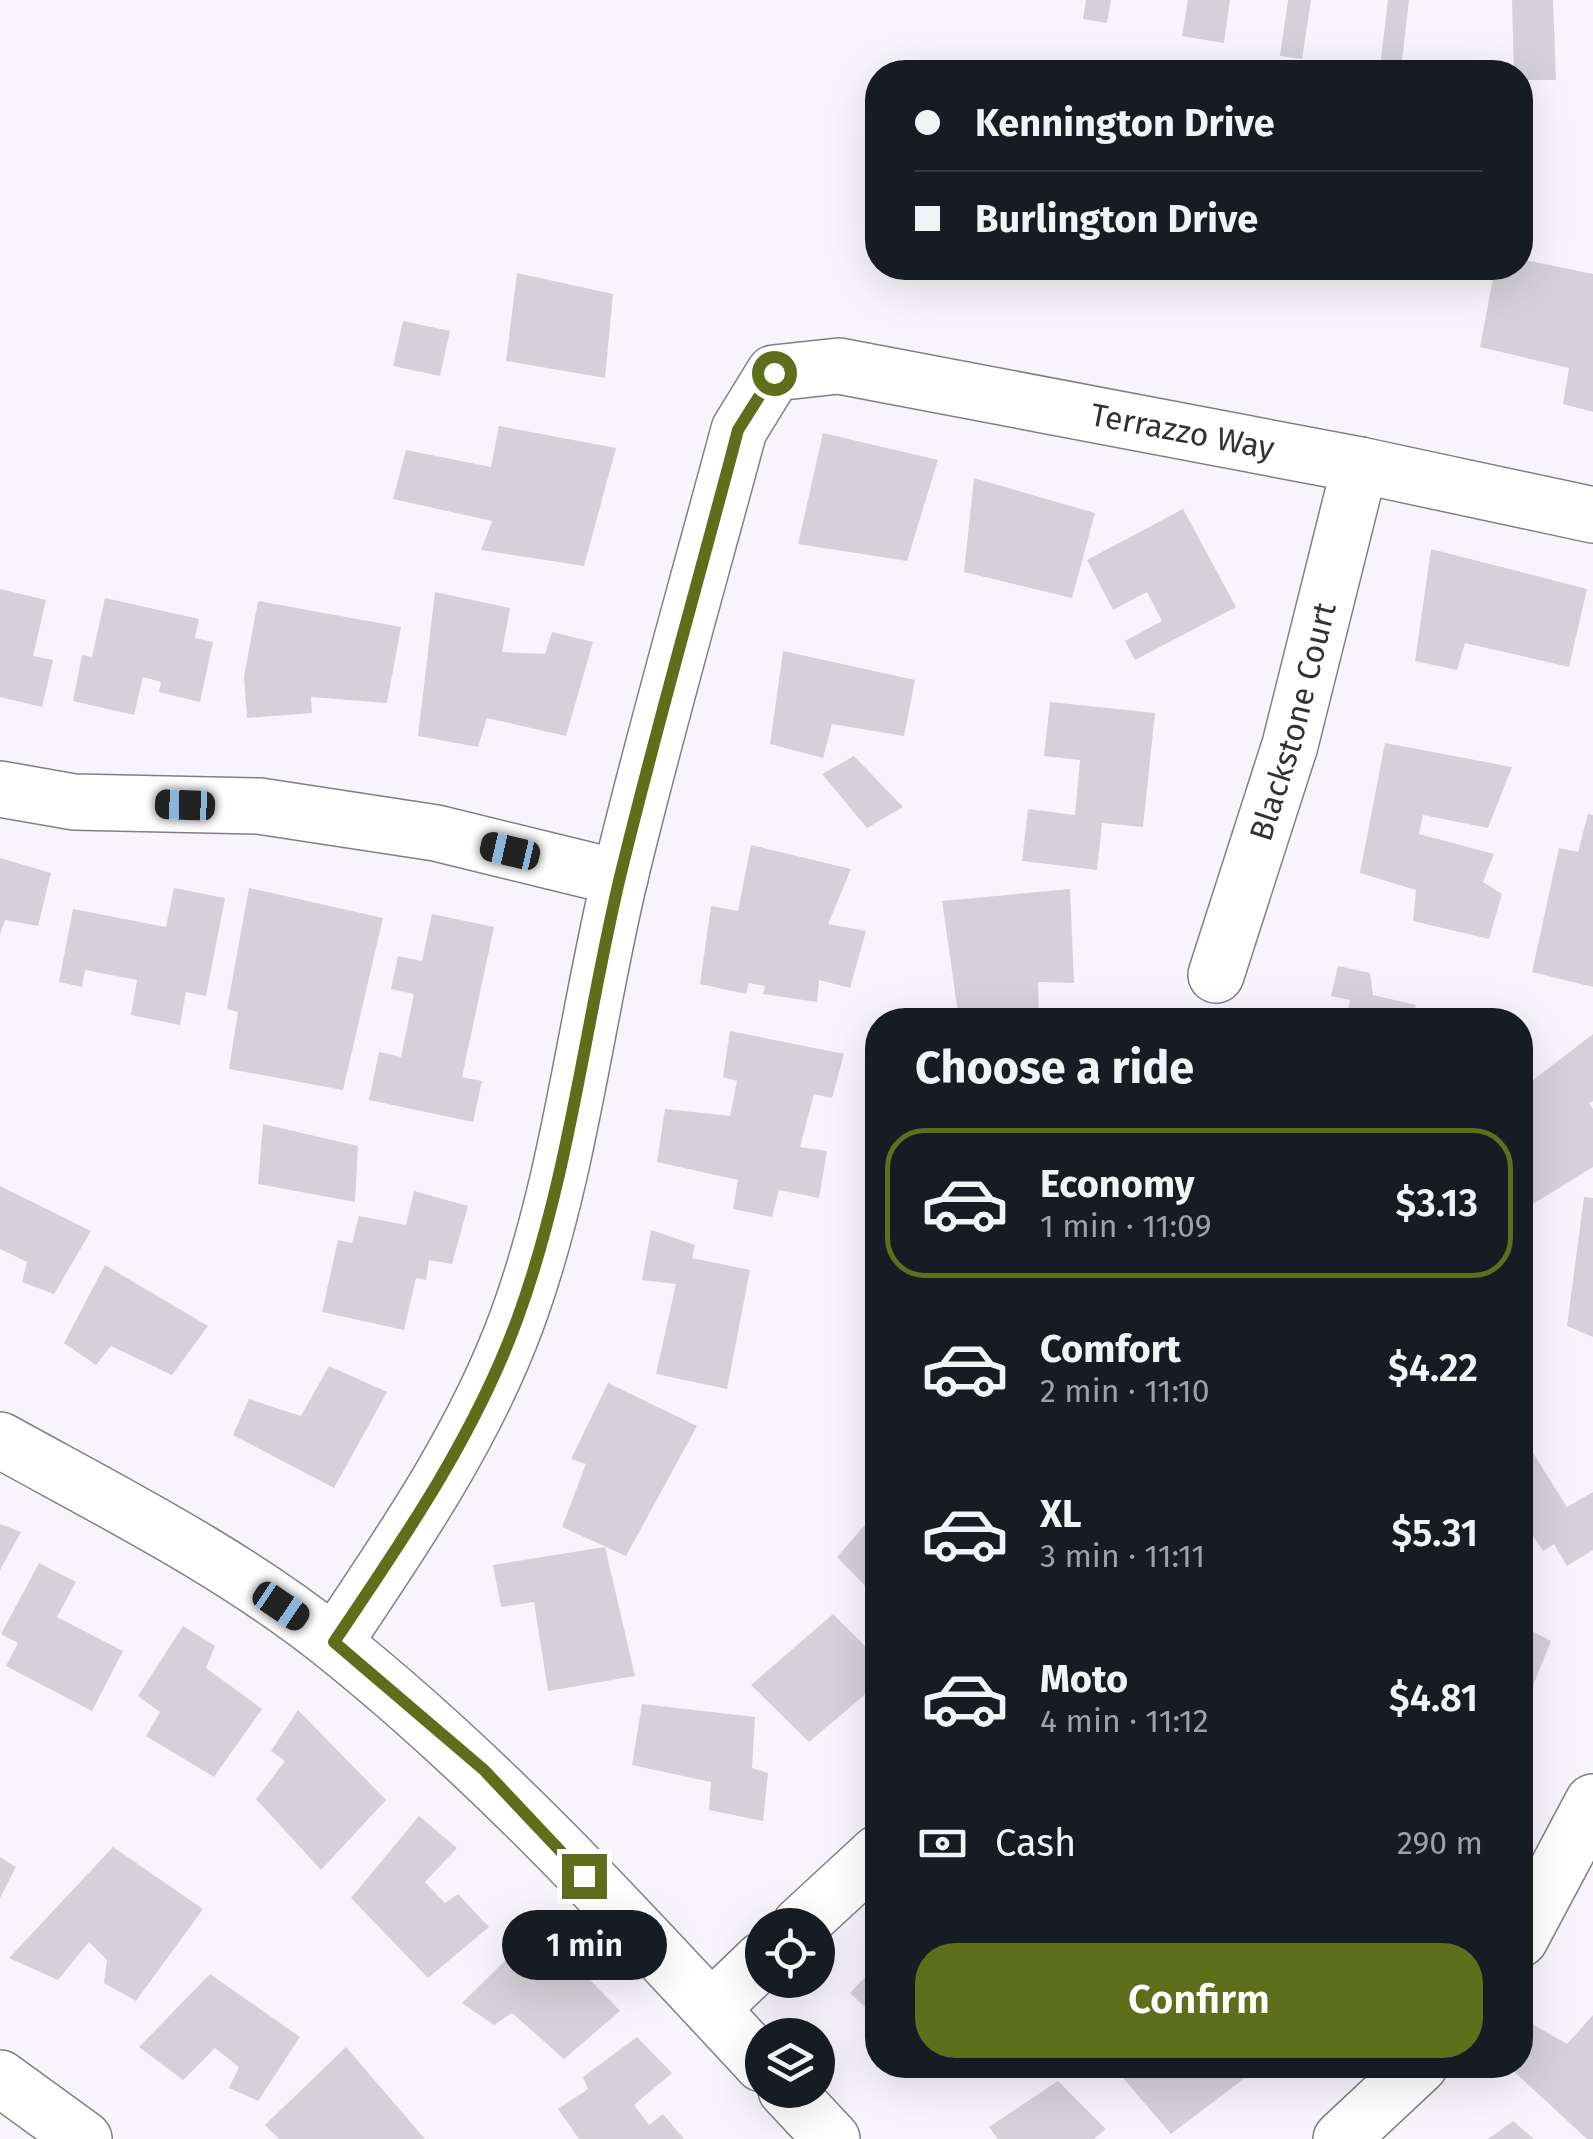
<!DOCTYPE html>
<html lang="en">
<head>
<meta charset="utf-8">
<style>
  body { margin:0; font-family:"Fira Sans",sans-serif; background:#242831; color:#f1f3f6; height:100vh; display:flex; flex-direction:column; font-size:38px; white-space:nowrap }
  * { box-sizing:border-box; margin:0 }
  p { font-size:32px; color:#9ea1a6 }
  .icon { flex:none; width:55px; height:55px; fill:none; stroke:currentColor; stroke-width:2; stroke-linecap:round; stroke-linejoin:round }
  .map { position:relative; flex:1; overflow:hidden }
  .side { position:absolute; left:865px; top:1008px; width:668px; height:1070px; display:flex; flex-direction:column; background:#171b24; border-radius:40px; box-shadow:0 10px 40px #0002 }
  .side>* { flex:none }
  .hud { position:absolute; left:865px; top:60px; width:668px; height:220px; border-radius:40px; box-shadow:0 10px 40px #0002; display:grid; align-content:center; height:220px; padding:0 50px; background:#171b24 }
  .buttons { position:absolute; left:745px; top:1908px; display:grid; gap:20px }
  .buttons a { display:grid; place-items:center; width:90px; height:90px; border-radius:50%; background:#171b24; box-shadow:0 10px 40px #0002; font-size:50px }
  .end { position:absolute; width:45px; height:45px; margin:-22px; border:12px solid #5e6e1a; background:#fff; box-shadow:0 0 0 5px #fff }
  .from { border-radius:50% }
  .bubble { position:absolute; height:70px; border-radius:35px; background:#171b24; box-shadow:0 10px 40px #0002; font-size:32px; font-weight:600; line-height:70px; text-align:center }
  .car { position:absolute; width:30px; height:60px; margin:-30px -15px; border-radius:12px; box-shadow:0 0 8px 2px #0007; background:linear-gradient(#222 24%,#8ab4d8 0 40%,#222 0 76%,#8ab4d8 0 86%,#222 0) }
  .hud b { display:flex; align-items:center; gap:35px; height:95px; font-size:38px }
  .hud b+b { border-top:2px solid #363941 }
  .hud i { width:25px; height:25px; background:#f1f3f6 }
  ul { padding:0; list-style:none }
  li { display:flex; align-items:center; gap:30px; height:150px; margin:0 20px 15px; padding:0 30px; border:5px solid transparent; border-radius:40px }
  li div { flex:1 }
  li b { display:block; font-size:38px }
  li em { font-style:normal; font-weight:600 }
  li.current { border-color:#5e6e1a }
  li>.icon { width:90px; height:90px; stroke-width:1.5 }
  h2 { padding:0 50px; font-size:45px; line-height:120px }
  .pay { display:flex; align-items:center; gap:25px; height:110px; padding:0 50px; font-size:38px }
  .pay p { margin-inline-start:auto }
  .button { display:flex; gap:20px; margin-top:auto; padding:20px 50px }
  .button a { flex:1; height:115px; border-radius:40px; background:#5e6e1a; color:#fff; font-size:40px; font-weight:600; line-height:115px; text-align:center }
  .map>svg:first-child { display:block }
  .building { fill:#d4d2d8 }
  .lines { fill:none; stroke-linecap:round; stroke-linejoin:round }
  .minor-casing { stroke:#807f83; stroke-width:58 }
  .minor { stroke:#fff; stroke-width:55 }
  .route { stroke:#5e6e1a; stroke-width:12 }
  .labels { text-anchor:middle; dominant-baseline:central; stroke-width:8; stroke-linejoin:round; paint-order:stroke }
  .street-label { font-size:32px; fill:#323234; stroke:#fff }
</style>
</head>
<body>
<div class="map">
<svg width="1593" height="2139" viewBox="0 0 1593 2139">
  <rect width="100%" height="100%" fill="#f7f5fb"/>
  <path class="building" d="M1086,0H1111L1107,23L1083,19Z
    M1188,0H1230L1224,43L1182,36Z
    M1288,0H1311L1302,59L1280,56Z
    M1388,0H1409L1401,69L1380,67Z
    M1512,0H1553L1556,80H1520V72H1514Z
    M1520,259L1593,274V412L1563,404L1569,368L1480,347L1495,268H1520Z
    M517,273L613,294L605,378L506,361Z
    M403,321L450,331L440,376L393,366Z
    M499,426L616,448L584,566L481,550L492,521L393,499L406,450L491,467Z
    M823,433L938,460L907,561L798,544Z
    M974,478L1095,513L1072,598L964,572Z
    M1183,509L1236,607L1135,660L1125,641L1162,621L1147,592L1113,610L1087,560Z
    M1431,549L1587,589L1569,667L1465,643L1457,670L1415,661Z
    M0,589L46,600L33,656L53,660L42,707L0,697Z
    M435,592L510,608L502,652L545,654L552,632L593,642L566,736L487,718L478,747L418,736Z
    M105,598L199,619L195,638L213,642L200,702L159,692L161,682L143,677L134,715L73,701L82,655L92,657Z
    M258,601L401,627L387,703L311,697L312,713L247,718L244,677Z
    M783,651L915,680L904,736L832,724L823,758L770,744Z
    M1050,702L1155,713L1143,827L1102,823L1097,870L1022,861L1028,809L1075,815L1080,760L1044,756Z
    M1385,743L1512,767L1488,828L1423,815L1419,834L1494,854L1483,882L1502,894L1489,939L1413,921L1416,890L1360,873Z
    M854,756L903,807L867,828L822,774Z
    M1588,814L1593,815V987L1532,972L1559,848L1578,852Z
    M751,845L851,869L828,924L866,931L850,988L819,980L817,1002L763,994L765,986L749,983L746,994L700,984L711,906L738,911Z
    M0,858L51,873L38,926L5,920L0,934Z
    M174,888L225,898L206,996L186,992L180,1025L131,1015L137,980L85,970L82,987L59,982L73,909L166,927Z
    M249,888L383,918L343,1090L229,1069L238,1012L227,1009Z
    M1070,889L1074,983L1038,982L1039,1020H959L942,901Z
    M432,914L494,927L462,1077L482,1081L473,1122L369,1100L379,1052L401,1057L414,994L391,989L398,956L422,961Z
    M1338,966L1370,973L1373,995L1416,1005L1413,1020H1346L1350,1000L1331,996Z
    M730,1031L844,1054L832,1098L814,1094L800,1147L827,1151L819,1198L779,1190L772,1217L733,1209L738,1180L657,1162L665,1109L730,1116L737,1081L723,1077Z
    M1593,1034V1101L1589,1103L1593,1109V1167L1520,1212V1090Z
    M263,1124L358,1146L355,1202L258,1184Z
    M0,1186L91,1231L54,1294L22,1282L27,1262L0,1249Z
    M414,1191L468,1206L452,1264L429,1260L426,1280L416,1278L404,1330L322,1312L338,1240L352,1243L359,1216L406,1225Z
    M1584,1197L1593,1198V1337L1567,1326Z
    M651,1230L695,1245L692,1258L750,1270L727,1389L656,1374L676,1284L642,1280Z
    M105,1265L208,1326L172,1375L111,1346L96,1365L64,1343Z
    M329,1366L387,1392L334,1488L233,1435L249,1399L301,1416Z
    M608,1383L697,1426L626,1556L562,1527L586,1464L571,1459Z
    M1533,1453L1567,1507L1593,1492V1550L1567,1566L1554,1544L1543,1551L1531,1533L1520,1540V1460Z
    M878,1510V1599L837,1557Z
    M0,1524L21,1532L0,1570Z
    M605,1547L635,1676L548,1691L534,1602L501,1607L493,1565Z
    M39,1563L76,1582L57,1617L123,1651L92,1711L6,1666L18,1643L1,1634Z
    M833,1614L872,1653L878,1648V1701L868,1692L809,1742L751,1685Z
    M1520,1625L1551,1641L1520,1718Z
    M183,1626L215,1646L206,1668L262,1709L214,1777L146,1736L160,1712L138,1696Z
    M642,1704L755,1717L752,1768L768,1773L763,1821L709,1810L711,1782L632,1765Z
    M298,1710L386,1800L321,1870L256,1799L285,1761L271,1751Z
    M419,1816L457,1848L425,1882L445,1903L458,1894L489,1927L428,1978L351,1898Z
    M113,1847L203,1909L136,2001L104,1983L107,1960L89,1942L58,1980L9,1958Z
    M0,1857L16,1867L0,1898Z
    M539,1927L620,2011L564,2059L512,2013L494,2025L462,2003Z
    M878,1963V2020L850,1993Z
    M210,1974L300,2037L258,2101L229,2088L239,2067L215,2048L183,2080L139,2047Z
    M1593,2015V2139H1587L1507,2065H1520V2017L1567,2044Z
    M637,2037L672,2073L634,2105L649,2125L663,2114L684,2139H579L558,2109L588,2089L583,2077Z
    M346,2047L425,2139H279L265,2125Z
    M1112,2065H1262L1171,2134Z
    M1058,2081L1106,2129L1094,2139H998L989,2127Z
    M1513,2121L1534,2139H1488Z"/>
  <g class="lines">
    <defs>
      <g id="minor">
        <path d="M0,789L74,802L259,806L436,833L620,878"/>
        <path id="s1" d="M1216,975L1290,745L1360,465"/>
        <path d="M0,1440C114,1503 234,1563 336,1645C492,1770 627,1918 762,2064"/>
        <path id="s2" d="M334,1643C403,1540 474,1437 517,1320C569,1178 585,1024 620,877C656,728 699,579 739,430L774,373L839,366L1360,465L1593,515"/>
        <path d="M800,1925L878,1853"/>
        <path d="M1520,1939L1593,1802"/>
        <path d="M711,2009L762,1960"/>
        <path d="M0,2078L84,2139"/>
        <path d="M786,2090L832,2139"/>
        <path d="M1341,2139L1420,2065"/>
      </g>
    </defs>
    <use href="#minor" class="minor-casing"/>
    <use href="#minor" class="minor"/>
  </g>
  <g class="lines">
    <path class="route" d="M584,1876L484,1770L334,1642C403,1540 474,1437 517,1320C569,1178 585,1024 620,877C656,728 699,579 738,430L774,373"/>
  </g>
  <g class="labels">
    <g class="street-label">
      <text stroke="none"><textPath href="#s2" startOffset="1772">Terrazzo Way</textPath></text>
      <text stroke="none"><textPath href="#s1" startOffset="265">Blackstone Court</textPath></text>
    </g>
  </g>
</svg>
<div class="buttons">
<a><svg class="icon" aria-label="locate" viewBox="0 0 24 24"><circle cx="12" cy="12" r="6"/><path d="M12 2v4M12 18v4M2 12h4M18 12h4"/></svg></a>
<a><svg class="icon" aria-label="layers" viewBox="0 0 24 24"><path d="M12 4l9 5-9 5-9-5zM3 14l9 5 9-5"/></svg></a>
</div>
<i class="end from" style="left:774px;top:373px"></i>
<i class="end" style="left:584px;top:1876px"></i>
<div class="bubble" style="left:502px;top:1910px;width:165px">1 min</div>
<i class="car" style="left:185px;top:805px;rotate:272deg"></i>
<i class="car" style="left:510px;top:851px;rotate:283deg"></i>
<i class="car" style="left:281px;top:1606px;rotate:124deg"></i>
<div class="hud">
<b><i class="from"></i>Kennington Drive</b>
<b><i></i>Burlington Drive</b>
</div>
<section class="side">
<h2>Choose a ride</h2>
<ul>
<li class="current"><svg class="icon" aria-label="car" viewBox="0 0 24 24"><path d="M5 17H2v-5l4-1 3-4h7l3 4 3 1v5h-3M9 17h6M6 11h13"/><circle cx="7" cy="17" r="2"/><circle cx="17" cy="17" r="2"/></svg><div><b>Economy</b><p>1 min · 11:09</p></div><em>$3.13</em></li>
<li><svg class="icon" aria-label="car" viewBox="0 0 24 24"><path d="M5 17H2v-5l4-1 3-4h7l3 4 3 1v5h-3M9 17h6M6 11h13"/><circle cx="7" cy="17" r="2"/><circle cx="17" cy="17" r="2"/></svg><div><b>Comfort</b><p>2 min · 11:10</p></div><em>$4.22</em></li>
<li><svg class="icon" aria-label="car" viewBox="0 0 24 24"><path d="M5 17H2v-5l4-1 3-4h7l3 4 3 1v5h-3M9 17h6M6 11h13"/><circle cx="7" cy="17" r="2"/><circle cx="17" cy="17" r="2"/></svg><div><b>XL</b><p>3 min · 11:11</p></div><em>$5.31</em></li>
<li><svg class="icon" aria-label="car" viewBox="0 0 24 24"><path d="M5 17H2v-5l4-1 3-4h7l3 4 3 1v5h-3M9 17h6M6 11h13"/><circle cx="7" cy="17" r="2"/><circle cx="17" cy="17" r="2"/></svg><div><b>Moto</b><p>4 min · 11:12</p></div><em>$4.81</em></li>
</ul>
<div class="pay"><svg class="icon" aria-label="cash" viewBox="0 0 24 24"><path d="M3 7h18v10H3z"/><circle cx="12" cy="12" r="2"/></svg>Cash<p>290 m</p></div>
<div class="button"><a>Confirm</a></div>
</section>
</div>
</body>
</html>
